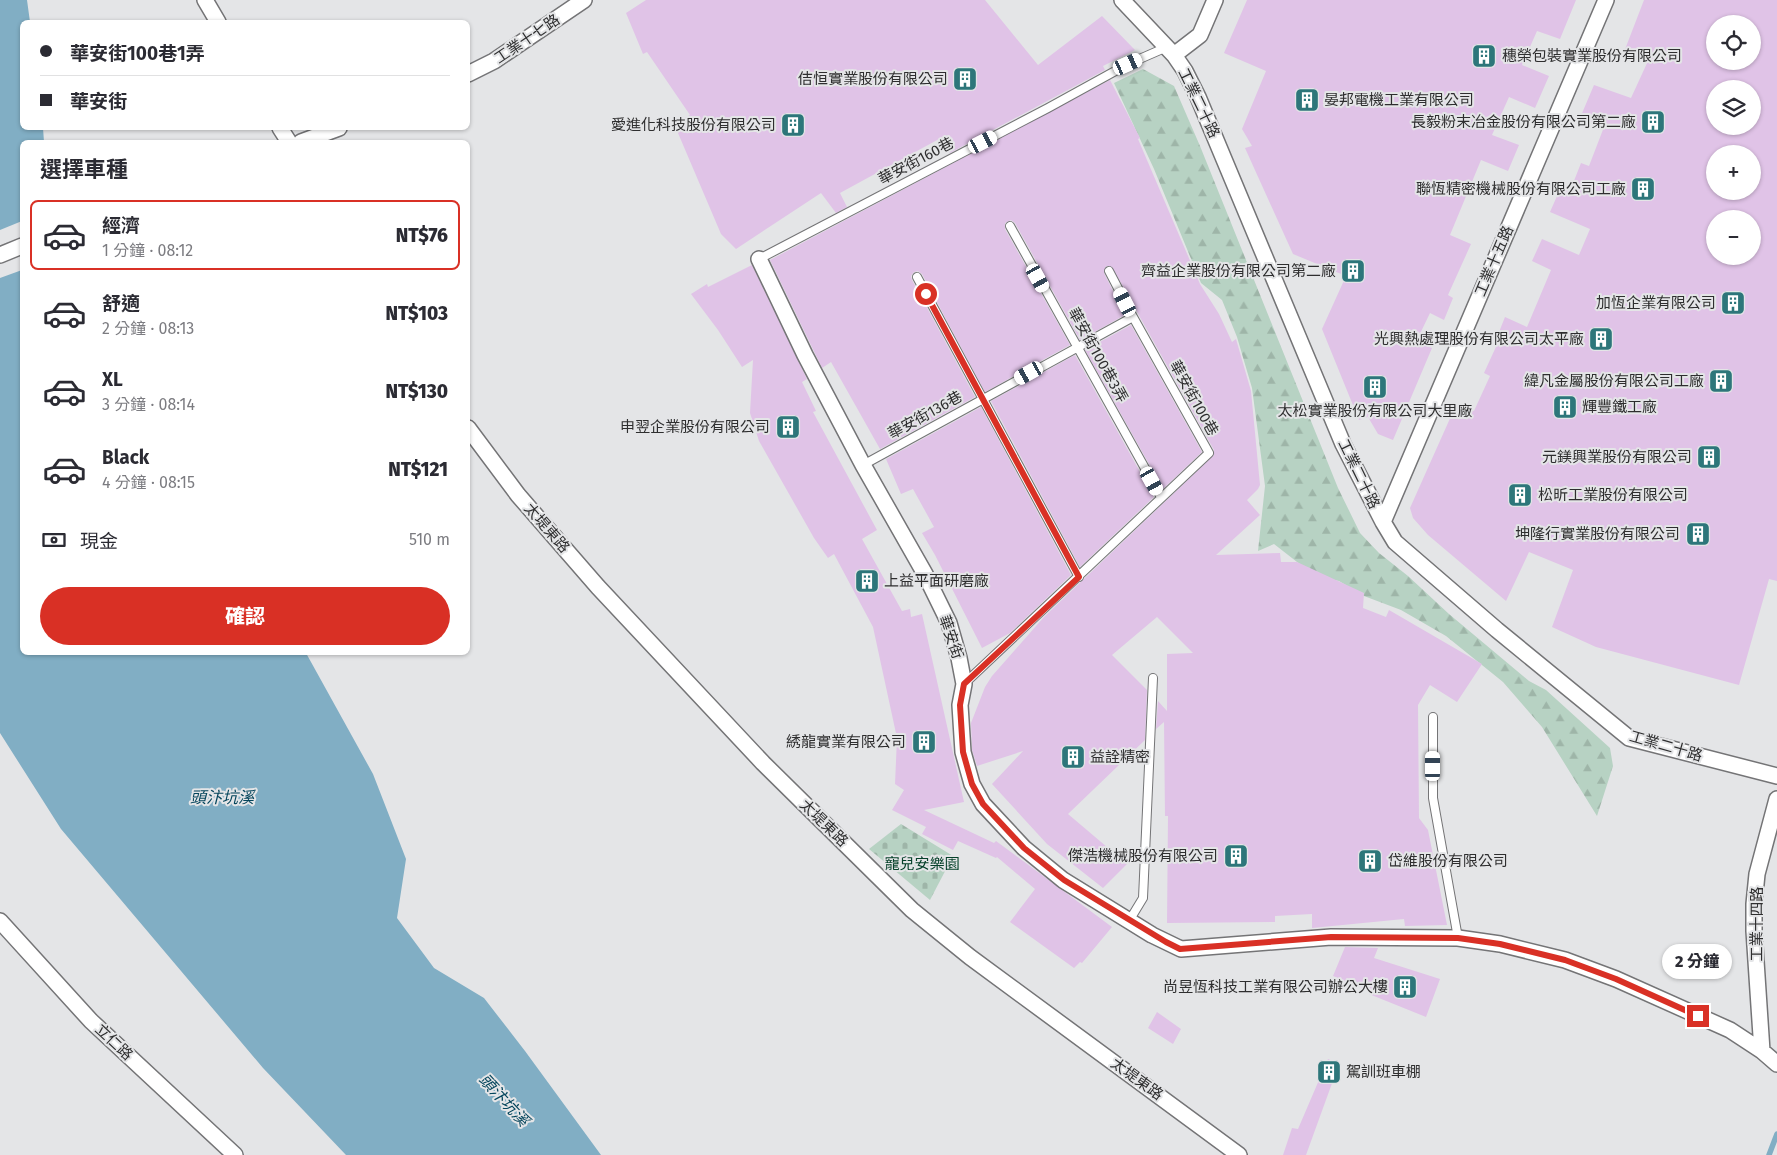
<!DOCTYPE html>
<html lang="zh-TW">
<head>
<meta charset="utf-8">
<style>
  body { margin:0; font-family:"Fira Sans","Noto Sans TC",sans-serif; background:#f7f7f7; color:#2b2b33; height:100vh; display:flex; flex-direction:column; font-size:19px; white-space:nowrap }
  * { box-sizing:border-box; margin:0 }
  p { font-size:16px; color:#7c7c81 }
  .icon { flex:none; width:28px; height:28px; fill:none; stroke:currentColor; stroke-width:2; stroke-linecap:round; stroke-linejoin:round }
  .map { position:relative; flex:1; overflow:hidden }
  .details { position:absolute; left:20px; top:140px; width:450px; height:515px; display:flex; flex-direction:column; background:#fff; border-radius:8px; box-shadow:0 1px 4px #0004 }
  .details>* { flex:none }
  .banner { position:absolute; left:20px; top:20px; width:450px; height:110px; border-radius:8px; box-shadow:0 1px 4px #0004; display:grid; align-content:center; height:110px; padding:0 20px; background:#fff }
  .tools { position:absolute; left:1706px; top:15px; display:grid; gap:10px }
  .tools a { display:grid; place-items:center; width:55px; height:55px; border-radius:50%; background:#fff; box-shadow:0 1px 4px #0004; font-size:25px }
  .end { position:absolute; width:22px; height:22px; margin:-11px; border:6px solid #d93025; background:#fff; box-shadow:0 0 0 2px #fff }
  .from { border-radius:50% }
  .bubble { position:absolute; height:35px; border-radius:18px; background:#fff; box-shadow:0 1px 4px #0004; font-size:16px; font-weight:800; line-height:35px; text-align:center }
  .car { position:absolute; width:15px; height:30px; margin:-15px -8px; border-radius:6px; box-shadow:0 0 4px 1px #0007; background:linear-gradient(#fff 24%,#345 0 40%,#fff 0 76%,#345 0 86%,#fff 0) }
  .banner b { display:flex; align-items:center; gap:18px; height:48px; font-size:19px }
  .banner b+b { border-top:1px solid #e1e1e2 }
  .banner i { width:12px; height:12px; background:#2b2b33 }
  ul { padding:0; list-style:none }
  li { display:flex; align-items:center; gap:15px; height:70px; margin:0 10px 8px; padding:0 10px; border:2px solid transparent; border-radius:8px }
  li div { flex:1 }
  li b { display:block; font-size:19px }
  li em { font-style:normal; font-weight:800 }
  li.selected { border-color:#d93025 }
  li>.icon { width:45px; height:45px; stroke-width:1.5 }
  h2 { padding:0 20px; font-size:22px; line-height:60px }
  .pay { display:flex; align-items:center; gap:12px; height:55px; padding:0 20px; font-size:19px }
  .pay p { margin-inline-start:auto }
  .button { display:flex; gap:10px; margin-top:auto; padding:10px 20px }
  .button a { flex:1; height:58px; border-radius:30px; background:#d93025; color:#fff; font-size:20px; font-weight:800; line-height:58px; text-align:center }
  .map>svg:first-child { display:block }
  .forest { fill:url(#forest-firs) }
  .cemetery { fill:url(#cemetery-stones) }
  .water { fill:#81aec4 }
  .pier { fill:#e4e5e7 }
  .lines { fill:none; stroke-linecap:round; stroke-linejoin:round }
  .stream { stroke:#81aec4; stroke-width:5.5 }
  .building { fill:#e0c3e7; fill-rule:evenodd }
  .lane-casing { stroke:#747476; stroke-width:10 }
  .street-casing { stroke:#747476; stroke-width:18 }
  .lane { stroke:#fff; stroke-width:8 }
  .street { stroke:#fff; stroke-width:15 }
  .route { stroke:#d93025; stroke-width:6 }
  .labels { text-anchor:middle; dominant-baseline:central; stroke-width:4; stroke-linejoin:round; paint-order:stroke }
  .street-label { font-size:15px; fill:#2e2e2f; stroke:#e4e5e7 }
  .poi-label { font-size:15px; fill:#2e2e2f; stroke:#e4e5e7; text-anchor:end }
  .park-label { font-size:15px; fill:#06412a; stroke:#e4e5e7 }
  .water-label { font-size:16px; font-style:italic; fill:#03445b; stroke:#e4e5e7 }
</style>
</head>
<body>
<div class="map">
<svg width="1777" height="1155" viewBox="0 0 1777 1155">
  <defs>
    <pattern id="forest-firs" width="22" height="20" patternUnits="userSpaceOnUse" patternTransform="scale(1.25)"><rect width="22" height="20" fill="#b7d2c3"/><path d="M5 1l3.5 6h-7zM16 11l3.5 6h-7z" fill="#9eb5a8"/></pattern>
    <pattern id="cemetery-stones" width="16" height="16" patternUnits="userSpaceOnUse" patternTransform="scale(1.25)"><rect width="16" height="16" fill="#b7d2c3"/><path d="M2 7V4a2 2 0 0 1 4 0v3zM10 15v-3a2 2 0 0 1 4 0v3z" fill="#9eb5a8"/></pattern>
  </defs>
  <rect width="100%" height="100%" fill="#e4e5e7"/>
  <path class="forest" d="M1143,69L1174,86L1200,146L1338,488L1360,533L1379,553L1408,576L1449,614L1529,681L1546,690L1610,748L1613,766L1597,816L1542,727L1503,682L1446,636L1401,610L1364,596L1339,581L1315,576L1274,544L1258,551L1265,486L1252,388L1237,337L1222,300L1201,283L1154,169L1114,83Z"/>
  <path class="cemetery" d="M901,824L953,856L930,900L869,849Z"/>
  <path class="water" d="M0,0H27L30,22H22V128H43L44,142H22V652L306,653L373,774L406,859L397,918L434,968L484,998L525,1051L601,1155H346L263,1068L61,829L0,733Z"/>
  <path class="pier" d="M22,221V270L0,278V230Z"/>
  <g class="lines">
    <path class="stream" d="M1769,1155L1777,1134"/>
  </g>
  <path class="building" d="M646,0H985L1038,65L1102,16L1135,50L1103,66L1105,70L950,153L939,139L840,193L847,207L836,213L821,193L736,249L721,234L675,126L680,123L679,121L690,115L647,52L643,54L626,13Z
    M1247,0H1576L1560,39L1537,31L1522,65L1549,76L1535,108L1509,97L1492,135L1519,145L1508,171L1481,160L1450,235L1471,244L1448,295L1453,298L1444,320L1430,313L1416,342L1432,348L1393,440L1378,434L1368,417L1359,420L1322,329L1346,276L1293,254L1245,148L1252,146L1242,129L1266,71L1224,53Z
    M1644,0H1777V581L1769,579L1739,685L1596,647L1552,627L1573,570L1529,552L1506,601L1428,535L1413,518L1410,508L1456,405L1474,411L1490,376L1484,373L1500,338L1497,337L1505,317L1527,327L1551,270L1532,261L1542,239L1579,255L1590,229L1550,212L1561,187L1570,191L1581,163L1589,166L1604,127L1580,118L1594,85L1631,98L1648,61L1624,52ZM1715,24H1752V61H1715ZM1715,89H1752V126H1715ZM1715,154H1752V191H1715ZM1715,219H1752V256H1715Z
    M1110,80L1140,138L1138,139L1200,284L1219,314L1232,342L1236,339L1251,391L1260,485L1258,489L1247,500L1260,515L1216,555L1280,553L1281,562H1297L1364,593L1363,608L1386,617L1389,610L1482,664L1457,702L1430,685L1418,705L1419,818L1428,830L1447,925L1405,926L1404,919L1312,928V914L1275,916V922L1167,923L1168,816H1165L1164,722L1156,729L1158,701L1167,711V654L1193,653L1157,617L1112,655L1147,690L1145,740L1068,814L1127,864L1103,888L1047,844L992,784L1023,751L977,766L972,750L971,723L985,687L992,676L1044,617L1214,455V450L1112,267L1106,266L1104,273L1125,315L1080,340L1015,223L1011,220L1005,223V229L1070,345L985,392L922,274L918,271L914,272L911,276L912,280L975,397L880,449L831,362L822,368L770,260Z
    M752,265L807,379L802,382L816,411L813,412L877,530L862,539L902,611L910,609L911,617L922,614L964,802L924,810L994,843L996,841L1112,927L1082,963L1080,962L1074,968L1010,922L1035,889L997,857L996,858L958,841L953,850L922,834L926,827L892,810L904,790L895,784L897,738L873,627L834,554L828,558L814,538L759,441L750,413L753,360L742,367L718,330L691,294L707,284L708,287Z
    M1131,325L1202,452L1163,489L1085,350Z
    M1075,355L1154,497L1080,567L991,401Z
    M981,407L1071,575L1010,633L982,648L935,555L922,533L934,527L913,489L901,494L886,459Z
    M1345,947L1378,948L1374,958L1440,979L1426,1017L1369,994L1370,991L1333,976Z
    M1157,1012L1181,1029L1173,1044L1148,1028Z
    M1328,1059L1339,1064L1306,1155H1283L1292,1128L1298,1129Z"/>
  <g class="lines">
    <defs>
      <path id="lane" d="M1010,226L1161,497
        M759,259L1048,108L1128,64L1167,47
        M917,277L1079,577
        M863,465L1133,317
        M964,684L1209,453L1133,317L1109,271
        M1433,717V798L1458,938
        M1129,921L1143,898L1153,678"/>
      <path id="street" d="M205,0L218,22
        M1122,0L1174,55L1185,71L1198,97L1343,444L1383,522L1395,542L1497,630L1629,738L1777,776
        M1174,55L1200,35L1215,0
        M468,74L494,61L584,0
        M280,128L289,142
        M301,142L339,128
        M0,255L22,246
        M759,259L805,355L863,465L925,574L949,623L959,658L964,684L960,705L963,752L972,784L983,804L1024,848L1063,880L1152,935L1181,949L1331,937L1458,938L1500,944L1565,960L1616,979L1730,1030L1762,1051L1777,1064
        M468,428L518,495L598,587L763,763L912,910L970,957L1239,1155
        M1383,522L1606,0
        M0,921L91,1021L235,1155
        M1762,1051L1754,931V904L1757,874L1777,799"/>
    </defs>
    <use href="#lane" class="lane-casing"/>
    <use href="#street" class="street-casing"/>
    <use href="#lane" class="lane"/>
    <use href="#street" class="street"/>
  </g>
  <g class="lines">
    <path class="route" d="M926,294L1079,577L964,684L960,705L963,752L972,784L983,804L1024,848L1064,880L1166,942L1180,949L1331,937L1458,938L1500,944L1565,960L1616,979L1698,1016"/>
  </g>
  <defs>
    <symbol id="building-square" viewBox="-11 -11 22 22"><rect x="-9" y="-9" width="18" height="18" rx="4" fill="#2d767a" stroke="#e4e5e7"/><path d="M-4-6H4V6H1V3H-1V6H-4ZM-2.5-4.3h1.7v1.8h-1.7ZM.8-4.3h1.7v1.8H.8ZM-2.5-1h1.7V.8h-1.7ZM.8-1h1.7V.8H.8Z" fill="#fff"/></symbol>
  </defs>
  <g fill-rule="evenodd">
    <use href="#building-square" x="1470" y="42" width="28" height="28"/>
    <use href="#building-square" x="951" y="65" width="28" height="28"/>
    <use href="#building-square" x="1293" y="86" width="28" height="28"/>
    <use href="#building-square" x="1639" y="108" width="28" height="28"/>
    <use href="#building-square" x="779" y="111" width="28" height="28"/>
    <use href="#building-square" x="1629" y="175" width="28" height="28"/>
    <use href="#building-square" x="1339" y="257" width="28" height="28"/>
    <use href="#building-square" x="1719" y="289" width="28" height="28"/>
    <use href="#building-square" x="1587" y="325" width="28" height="28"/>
    <use href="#building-square" x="1707" y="367" width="28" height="28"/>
    <use href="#building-square" x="1361" y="373" width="28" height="28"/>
    <use href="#building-square" x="1551" y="393" width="28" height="28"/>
    <use href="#building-square" x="774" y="413" width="28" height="28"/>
    <use href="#building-square" x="1695" y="443" width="28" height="28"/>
    <use href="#building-square" x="1506" y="481" width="28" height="28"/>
    <use href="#building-square" x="1684" y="520" width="28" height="28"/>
    <use href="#building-square" x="853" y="567" width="28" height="28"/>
    <use href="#building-square" x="910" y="728" width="28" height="28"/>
    <use href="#building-square" x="1059" y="743" width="28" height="28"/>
    <use href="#building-square" x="1222" y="842" width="28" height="28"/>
    <use href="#building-square" x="1356" y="847" width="28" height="28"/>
    <use href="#building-square" x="1391" y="973" width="28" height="28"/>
    <use href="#building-square" x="1315" y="1058" width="28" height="28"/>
  </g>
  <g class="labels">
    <g class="street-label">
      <text transform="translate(527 39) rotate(-34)">工業十七路</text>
      <text transform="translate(1199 103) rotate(64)">工業二十路</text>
      <text transform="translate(916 161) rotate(-28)">華安街160巷</text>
      <text transform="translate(1494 261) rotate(-67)">工業十五路</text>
      <text transform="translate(1098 355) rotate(61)">華安街100巷3弄</text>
      <text transform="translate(1194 398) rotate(61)">華安街100巷</text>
      <text transform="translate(925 415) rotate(-29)">華安街136巷</text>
      <text transform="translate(1359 474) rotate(64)">工業二十路</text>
      <text transform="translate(547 528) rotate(49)">太堤東路</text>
      <text transform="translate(951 637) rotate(71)">華安街</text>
      <text transform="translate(1666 746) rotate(16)">工業二十路</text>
      <text transform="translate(824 823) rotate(44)">太堤東路</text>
      <text transform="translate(1757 924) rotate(-90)">工業十四路</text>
      <text transform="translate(114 1042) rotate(43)">立仁路</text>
      <text transform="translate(1137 1079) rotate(36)">太堤東路</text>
    </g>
    <g class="poi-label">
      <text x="1502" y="56" text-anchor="start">穗榮包裝實業股份有限公司</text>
      <text x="948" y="79">佶恒實業股份有限公司</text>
      <text x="1324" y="100" text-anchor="start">晏邦電機工業有限公司</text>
      <text x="1636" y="122">長毅粉末冶金股份有限公司第二廠</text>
      <text x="776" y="125">愛進化科技股份有限公司</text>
      <text x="1626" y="189">聯恆精密機械股份有限公司工廠</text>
      <text x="1336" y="271">齊益企業股份有限公司第二廠</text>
      <text x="1716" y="303">加恆企業有限公司</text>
      <text x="1584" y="339">光興熱處理股份有限公司太平廠</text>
      <text x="1704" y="381">緯凡金屬股份有限公司工廠</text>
      <text x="1582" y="407" text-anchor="start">輝豐鐵工廠</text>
      <text x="1375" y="411" text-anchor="middle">太松實業股份有限公司大里廠</text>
      <text x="770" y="427">申翌企業股份有限公司</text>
      <text x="1692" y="457">元鎂興業股份有限公司</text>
      <text x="1538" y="495" text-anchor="start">松昕工業股份有限公司</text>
      <text x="1680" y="534">坤隆行實業股份有限公司</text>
      <text x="884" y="581" text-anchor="start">上益平面研磨廠</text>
      <text x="906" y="742">綉龍實業有限公司</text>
      <text x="1090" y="757" text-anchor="start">益詮精密</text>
      <text x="1218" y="856">傑浩機械股份有限公司</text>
      <text x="1388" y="861" text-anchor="start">岱維股份有限公司</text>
      <text x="1388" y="987">尚昱恆科技工業有限公司辦公大樓</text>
      <text x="1346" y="1072" text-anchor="start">駕訓班車棚</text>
    </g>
    <g class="park-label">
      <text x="922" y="864">寵兒安樂園</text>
    </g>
    <g class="water-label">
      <text x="222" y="797">頭汴坑溪</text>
      <text transform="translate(504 1100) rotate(47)">頭汴坑溪</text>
    </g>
  </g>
</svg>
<div class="tools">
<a><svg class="icon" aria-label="locate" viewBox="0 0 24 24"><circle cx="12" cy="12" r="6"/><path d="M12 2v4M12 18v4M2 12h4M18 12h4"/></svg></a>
<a><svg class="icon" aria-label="layers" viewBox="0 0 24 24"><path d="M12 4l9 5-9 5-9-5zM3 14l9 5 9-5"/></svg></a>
<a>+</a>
<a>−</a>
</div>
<i class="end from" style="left:926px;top:294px"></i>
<i class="end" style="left:1698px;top:1016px"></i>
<div class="bubble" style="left:1662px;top:944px;width:70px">2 分鐘</div>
<i class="car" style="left:1128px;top:64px;rotate:66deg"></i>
<i class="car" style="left:983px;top:142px;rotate:63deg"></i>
<i class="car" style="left:1038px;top:278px;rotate:151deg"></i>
<i class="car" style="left:1125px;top:302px;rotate:333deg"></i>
<i class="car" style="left:1029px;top:373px;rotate:241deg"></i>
<i class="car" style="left:1152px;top:481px;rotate:151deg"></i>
<i class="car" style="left:1433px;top:766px;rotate:0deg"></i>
<div class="banner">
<b><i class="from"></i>華安街100巷1弄</b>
<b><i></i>華安街</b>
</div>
<section class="details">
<h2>選擇車種</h2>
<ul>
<li class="selected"><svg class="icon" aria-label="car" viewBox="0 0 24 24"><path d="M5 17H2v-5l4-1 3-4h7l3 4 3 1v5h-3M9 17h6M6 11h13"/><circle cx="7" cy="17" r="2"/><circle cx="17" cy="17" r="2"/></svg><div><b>經濟</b><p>1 分鐘 · 08:12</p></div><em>NT$76</em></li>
<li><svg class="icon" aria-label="car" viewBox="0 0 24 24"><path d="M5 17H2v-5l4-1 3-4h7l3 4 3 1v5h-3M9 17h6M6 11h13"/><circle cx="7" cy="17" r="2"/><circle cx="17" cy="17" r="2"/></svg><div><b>舒適</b><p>2 分鐘 · 08:13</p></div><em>NT$103</em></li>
<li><svg class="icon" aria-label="car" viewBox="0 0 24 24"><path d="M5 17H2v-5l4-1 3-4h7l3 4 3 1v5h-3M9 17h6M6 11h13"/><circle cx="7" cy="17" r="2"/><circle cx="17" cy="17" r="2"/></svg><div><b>XL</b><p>3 分鐘 · 08:14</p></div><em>NT$130</em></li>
<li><svg class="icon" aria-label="car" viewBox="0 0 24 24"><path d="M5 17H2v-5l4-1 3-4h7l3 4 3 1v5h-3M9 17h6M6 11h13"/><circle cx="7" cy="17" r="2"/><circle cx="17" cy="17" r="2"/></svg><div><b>Black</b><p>4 分鐘 · 08:15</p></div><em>NT$121</em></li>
</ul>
<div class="pay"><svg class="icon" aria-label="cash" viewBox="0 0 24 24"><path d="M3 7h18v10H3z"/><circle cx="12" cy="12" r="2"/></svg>現金<p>510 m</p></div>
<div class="button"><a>確認</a></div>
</section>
</div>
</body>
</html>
